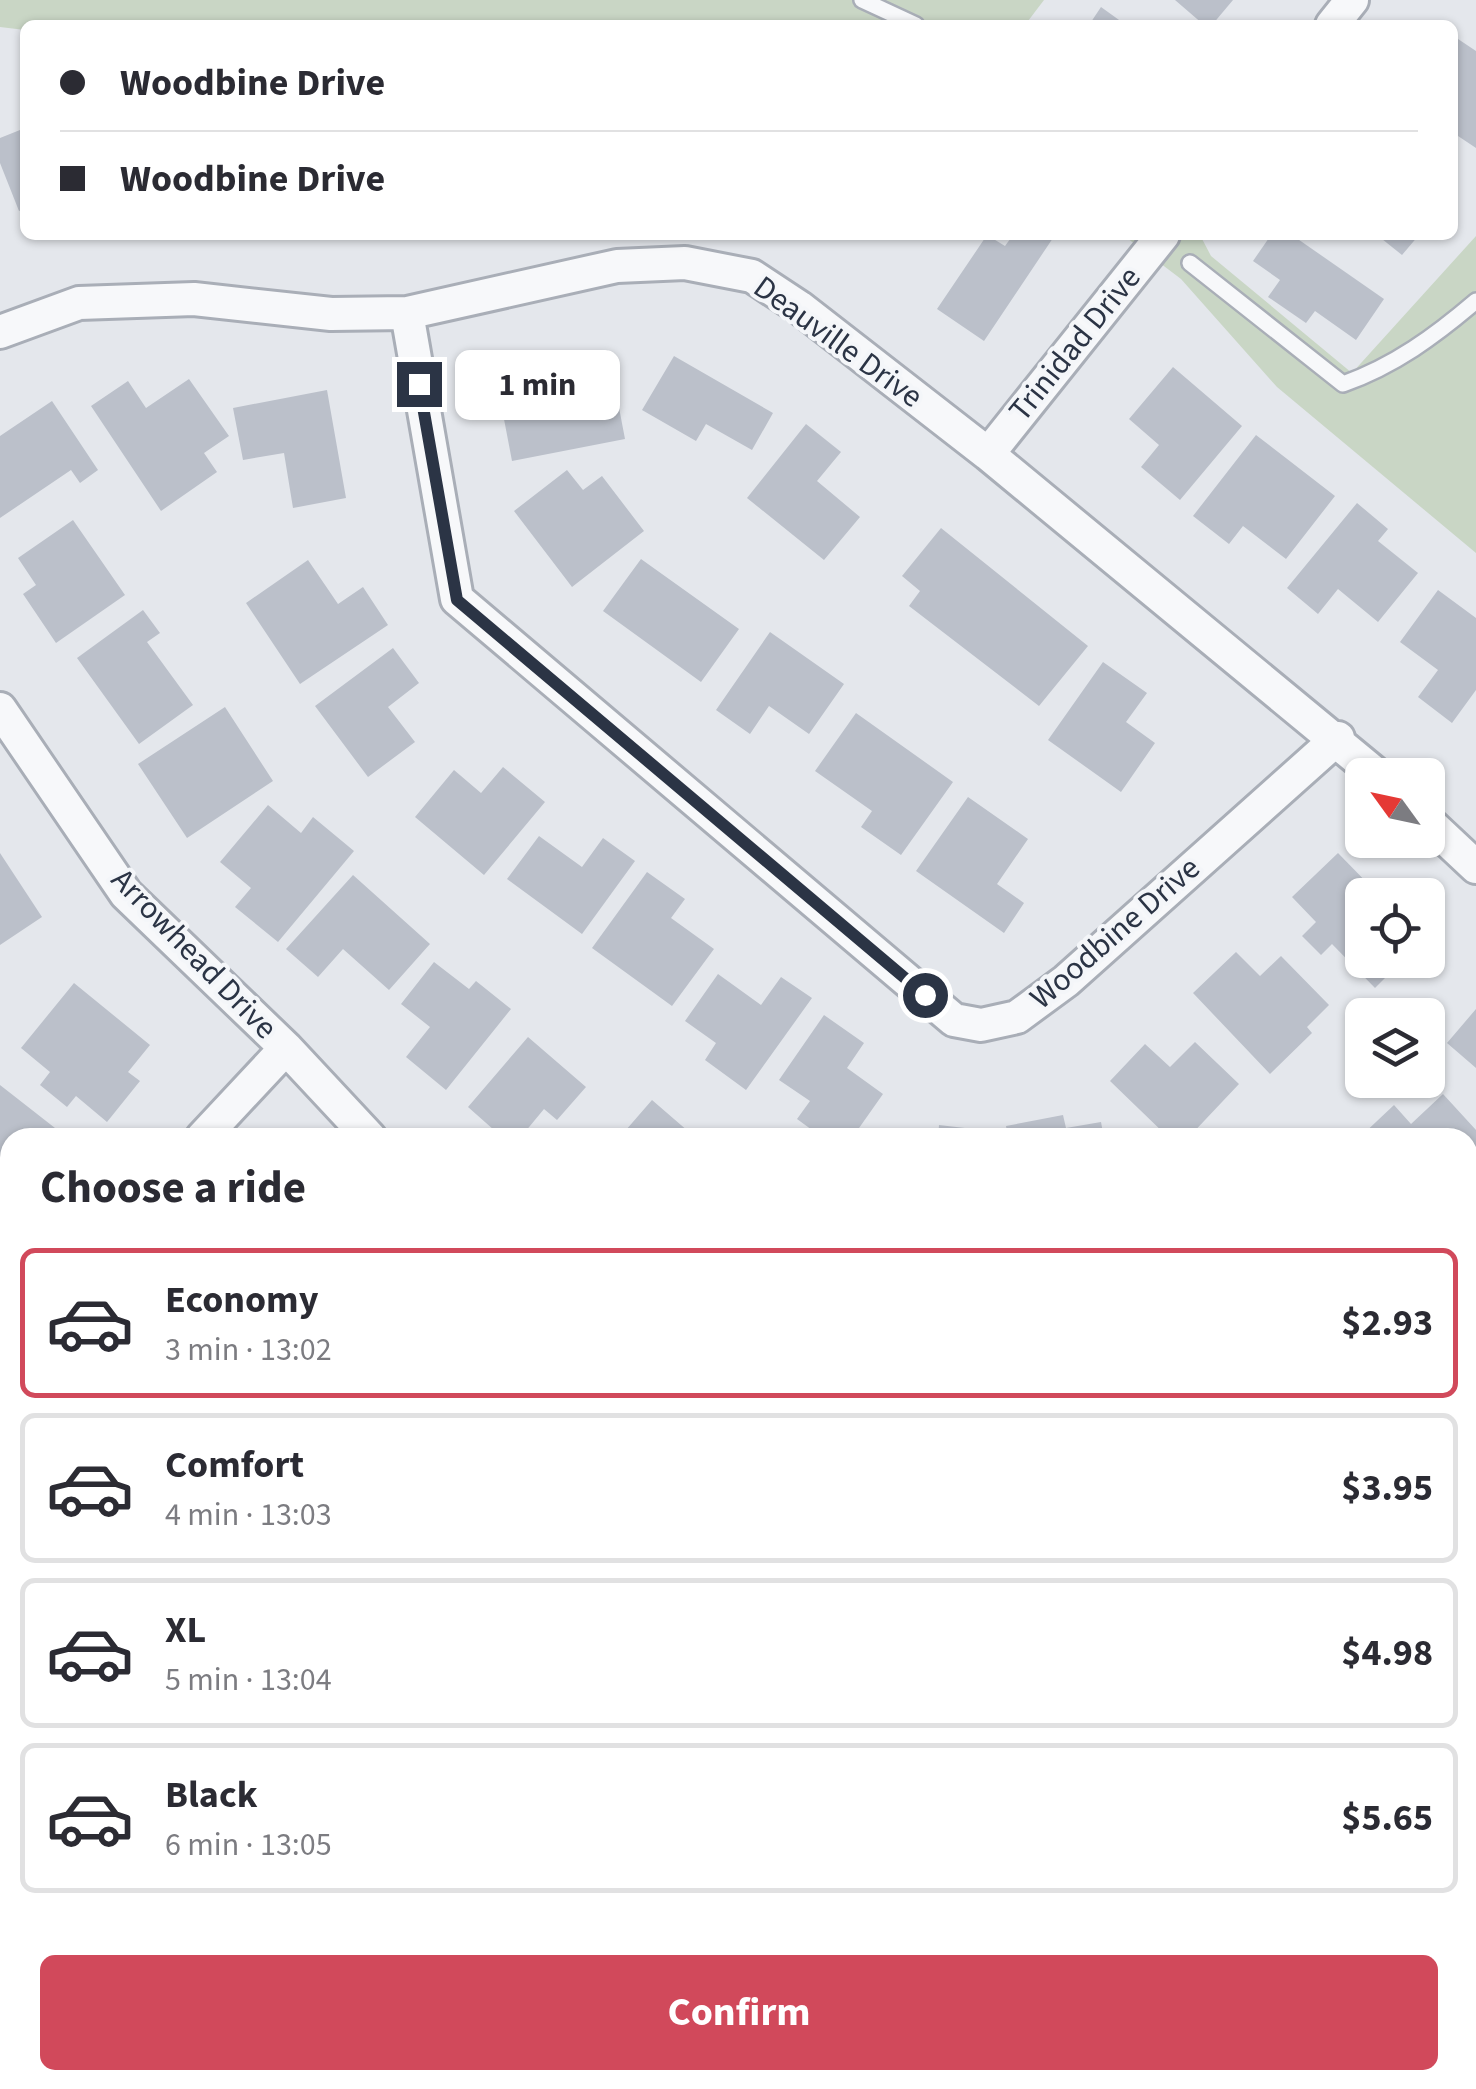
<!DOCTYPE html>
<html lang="en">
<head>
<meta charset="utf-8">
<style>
  body { margin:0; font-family:"Source Sans 3",sans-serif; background:#f2f2f3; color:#2b2b33; height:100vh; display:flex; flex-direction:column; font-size:38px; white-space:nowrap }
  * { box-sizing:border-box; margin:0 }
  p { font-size:32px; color:#7c7c81 }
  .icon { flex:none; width:55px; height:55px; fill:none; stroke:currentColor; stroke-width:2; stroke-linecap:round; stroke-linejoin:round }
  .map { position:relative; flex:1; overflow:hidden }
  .sheet { position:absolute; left:0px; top:1128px; width:1478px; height:962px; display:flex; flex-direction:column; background:#fff; border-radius:30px 30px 0 0; box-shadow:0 2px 8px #0004 }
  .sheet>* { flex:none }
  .hud { position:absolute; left:20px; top:20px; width:1438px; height:220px; border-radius:15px; box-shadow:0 2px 8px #0004; display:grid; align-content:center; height:220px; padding:0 40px; background:#fff }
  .needle { width:65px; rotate:303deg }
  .buttons { position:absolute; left:1345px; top:758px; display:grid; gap:20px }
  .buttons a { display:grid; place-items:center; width:100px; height:100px; border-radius:15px; background:#fff; box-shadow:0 2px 8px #0004; font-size:50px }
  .end { position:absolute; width:45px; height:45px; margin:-22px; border:12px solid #2b3445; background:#fff; box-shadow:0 0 0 5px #fff }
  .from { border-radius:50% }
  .bubble { position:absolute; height:70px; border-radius:15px; background:#fff; box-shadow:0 2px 8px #0004; font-size:32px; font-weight:700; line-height:70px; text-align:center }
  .hud b { display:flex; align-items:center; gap:35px; height:95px; font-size:38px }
  .hud b+b { border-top:2px solid #e1e1e2 }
  .hud i { width:25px; height:25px; background:#2b2b33 }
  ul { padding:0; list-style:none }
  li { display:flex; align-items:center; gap:30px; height:150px; margin:0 20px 15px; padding:0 20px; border:5px solid #e1e1e2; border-radius:15px }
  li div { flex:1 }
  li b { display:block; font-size:38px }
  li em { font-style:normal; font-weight:700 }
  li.current { border-color:#d1495b }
  li>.icon { width:90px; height:90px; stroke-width:1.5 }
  h2 { padding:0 40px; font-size:45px; line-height:120px }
  .primary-button { display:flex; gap:20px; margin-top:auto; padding:20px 40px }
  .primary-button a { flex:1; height:115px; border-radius:15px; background:#d1495b; color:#fff; font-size:40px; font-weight:700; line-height:115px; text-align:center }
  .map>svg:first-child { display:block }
  .built { fill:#d2d6de }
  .green { fill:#c9d6c5 }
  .building { fill:#bbc0ca }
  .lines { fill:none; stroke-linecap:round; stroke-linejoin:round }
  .lane-casing { stroke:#a9aeb7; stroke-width:20 }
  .street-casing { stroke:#a9aeb7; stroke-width:38 }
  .secondary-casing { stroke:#a9aeb7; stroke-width:50 }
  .primary-casing { stroke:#a3abb8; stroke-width:55 }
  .lane { stroke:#f7f8fa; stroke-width:15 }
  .street { stroke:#f7f8fa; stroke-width:32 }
  .secondary { stroke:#fff; stroke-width:45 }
  .primary { stroke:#fff; stroke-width:50 }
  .route { stroke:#2b3445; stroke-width:12 }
  .labels { text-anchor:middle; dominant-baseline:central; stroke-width:8; stroke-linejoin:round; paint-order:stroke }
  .street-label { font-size:32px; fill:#2b3445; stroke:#f4f6f9 }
</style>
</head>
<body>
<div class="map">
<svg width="1476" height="2089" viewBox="0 0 1476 2089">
  <rect width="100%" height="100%" fill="#e4e7ec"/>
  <path class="built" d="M1476,1817V2075L1467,2089H988L985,2080H1468V1822Z"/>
  <path class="green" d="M0,0H1044L1025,25H672L648,20L628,25H25V30L0,27Z
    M1123,235H1200L1211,256L1352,373L1476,236V553L1277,387L1181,279Z
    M0,1830L10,1845V2054L0,2055Z"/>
  <path class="building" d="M1175,0H1233L1212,25H1204Z
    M1101,7L1126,25H1089Z
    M1452,35L1476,51V148L1452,132Z
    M25,128V209L19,211L0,163V138Z
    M987,235L1005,246L1013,235L1053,238L984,341L937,309Z
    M1271,235H1292L1384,299L1356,340L1315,311L1306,323L1268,297L1280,280L1253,261Z
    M1377,235H1419L1402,255Z
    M608,350L625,439L512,461L503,414L518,411L510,370Z
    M674,356L773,413L752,450L706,424L696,441L642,410Z
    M1173,367L1242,426L1180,500L1141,467L1159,445L1129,419Z
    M189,379L229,436L204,453L217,472L161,511L91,406L128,381L146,408Z
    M327,390L346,498L293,508L284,453L243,460L233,408Z
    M52,401L98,470L80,483L71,470L0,518V436Z
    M806,424L841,452L817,481L860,517L824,560L747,498Z
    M1256,435L1335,496L1286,559L1243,526L1229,544L1193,516Z
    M567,470L583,490L602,476L644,531L572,587L514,511Z
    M1357,503L1388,529L1378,541L1418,573L1378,622L1338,589L1318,614L1287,588Z
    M73,520L125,595L56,643L23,594L36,585L18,558Z
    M941,528L1088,646L1039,706L909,606L920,591L902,576Z
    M641,559L739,629L701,682L603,611Z
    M308,560L338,604L363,587L388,625L300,684L246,603Z
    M1438,590L1476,618V690L1452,723L1418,697L1438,670L1400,642Z
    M143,610L160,633L147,642L193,705L139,744L77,658Z
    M770,632L844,684L809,734L769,706L750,734L716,710Z
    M393,648L419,683L388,707L415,742L368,777L315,706Z
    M1103,662L1147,693L1126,722L1155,743L1121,792L1048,740Z
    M225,707L273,781L187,838L138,764Z
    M856,713L953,782L901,855L861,827L872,811L815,771Z
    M503,767L545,802L484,875L415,817L454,770L481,793Z
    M968,797L1028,839L997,884L1024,903L1004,933L916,871Z
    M268,805L301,833L313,817L354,851L278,942L235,907L251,888L220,862Z
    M539,836L582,867L603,838L635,861L582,934L507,879Z
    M0,853L42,917L0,945Z
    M1338,853L1379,895H1362V960H1403L1375,988L1332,944L1321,955L1302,936L1316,922L1292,897Z
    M647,872L685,899L671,918L714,949L672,1006L592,948Z
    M353,875L430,944L389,990L343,949L318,977L286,949Z
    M1236,952L1260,976L1281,956L1329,1005L1307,1027L1312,1033L1270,1074L1193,993Z
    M434,962L469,989L476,981L511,1009L446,1090L406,1057L430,1027L401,1004Z
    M718,974L761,1005L781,977L812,998L746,1090L705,1060L716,1043L685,1021Z
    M74,983L150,1045L128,1072L140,1081L107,1122L76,1096L67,1107L40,1085L50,1072L21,1048Z
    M1476,1009V1068L1447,1043Z
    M824,1015L864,1043L847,1068L883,1094L852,1138H823L797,1119L810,1101L779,1080Z
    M528,1037L586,1087L557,1120L544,1109L520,1138H503L468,1107Z
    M1195,1042L1239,1084L1188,1138H1169L1110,1081L1145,1044L1170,1067Z
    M0,1085L55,1128L47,1138H10V1209L0,1201Z
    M1443,1094L1476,1130V1147L1468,1155V1138H1359L1394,1105L1411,1124Z
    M652,1100L696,1138H619Z
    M1063,1115L1066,1128L1101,1122L1104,1138H1008L1006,1126Z
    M939,1125L982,1130L981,1138H938Z
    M1468,1428L1476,1437V1507L1468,1498Z
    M10,1609V1661L0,1667V1616Z
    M0,1697L10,1707V1754L0,1761Z
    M10,1788V1826L0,1809V1795Z
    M1476,1921V2030L1468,2043V1934Z
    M1347,2080H1444L1438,2089H1342Z"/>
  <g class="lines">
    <defs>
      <path id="lane" d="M862,0L916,25
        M1190,263L1343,384C1394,366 1435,336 1476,301
        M1468,1878L1476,1866
        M1091,2089L1098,2080
        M1264,2089L1269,2080"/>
      <path id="street" d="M1332,25L1352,0
        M407,313L457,599L954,1020L981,1025L1017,1017L1066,981L1338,738
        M0,332L79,303L194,299L331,314L407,313L617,266L685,263L752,276L799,307L988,454L1377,775
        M988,454L1163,235
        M0,709L126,894L286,1048L370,1138
        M1428,822L1476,867
        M202,1138L286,1048
        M1468,1308L1476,1301
        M10,1372L2,1383L10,1398"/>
      <path id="secondary" d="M887,2080L890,2089"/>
      <path id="primary" d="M1468,1737L1476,1732
        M599,2089L640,2080"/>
    </defs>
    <use href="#lane" class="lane-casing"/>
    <use href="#street" class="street-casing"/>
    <use href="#secondary" class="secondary-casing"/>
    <use href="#primary" class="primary-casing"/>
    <use href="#lane" class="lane"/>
    <use href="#street" class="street"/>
    <use href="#secondary" class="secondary"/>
    <use href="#primary" class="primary"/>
  </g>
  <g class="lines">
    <path class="route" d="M419,384L457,600L925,995"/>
  </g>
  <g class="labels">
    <g class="street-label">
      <text transform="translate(838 342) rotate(36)">Deauville Drive</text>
      <text transform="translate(1075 344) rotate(-51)">Trinidad Drive</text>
      <text transform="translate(1115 933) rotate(-41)">Woodbine Drive</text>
      <text transform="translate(194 954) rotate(46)">Arrowhead Drive</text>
    </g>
  </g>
</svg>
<div class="buttons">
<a><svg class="needle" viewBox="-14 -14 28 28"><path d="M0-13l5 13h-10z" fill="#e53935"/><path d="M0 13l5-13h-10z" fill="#7c7c81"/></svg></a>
<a><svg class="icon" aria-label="locate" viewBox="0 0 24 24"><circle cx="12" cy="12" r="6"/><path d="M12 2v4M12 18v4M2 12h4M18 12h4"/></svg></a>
<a><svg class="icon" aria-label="layers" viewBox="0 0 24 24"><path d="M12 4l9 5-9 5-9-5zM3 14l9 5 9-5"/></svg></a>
</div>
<i class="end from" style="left:925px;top:995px"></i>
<i class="end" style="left:419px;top:384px"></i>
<div class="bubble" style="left:455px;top:350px;width:165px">1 min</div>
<div class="hud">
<b><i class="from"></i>Woodbine Drive</b>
<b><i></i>Woodbine Drive</b>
</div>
<section class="sheet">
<h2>Choose a ride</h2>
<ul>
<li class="current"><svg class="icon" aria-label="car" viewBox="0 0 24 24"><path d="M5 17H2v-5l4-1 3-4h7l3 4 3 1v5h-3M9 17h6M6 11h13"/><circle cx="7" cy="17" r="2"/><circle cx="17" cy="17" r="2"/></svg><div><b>Economy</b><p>3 min · 13:02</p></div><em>$2.93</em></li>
<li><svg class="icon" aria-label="car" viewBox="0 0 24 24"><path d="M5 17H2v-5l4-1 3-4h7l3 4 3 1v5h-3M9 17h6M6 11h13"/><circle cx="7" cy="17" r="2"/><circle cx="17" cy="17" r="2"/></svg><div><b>Comfort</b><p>4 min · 13:03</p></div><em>$3.95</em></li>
<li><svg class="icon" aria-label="car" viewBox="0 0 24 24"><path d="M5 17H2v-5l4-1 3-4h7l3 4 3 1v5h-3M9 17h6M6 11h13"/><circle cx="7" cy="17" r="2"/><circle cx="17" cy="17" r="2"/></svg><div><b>XL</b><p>5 min · 13:04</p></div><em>$4.98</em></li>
<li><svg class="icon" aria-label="car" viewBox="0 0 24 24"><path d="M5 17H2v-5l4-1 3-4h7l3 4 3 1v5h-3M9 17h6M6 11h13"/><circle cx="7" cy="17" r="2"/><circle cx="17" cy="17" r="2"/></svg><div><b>Black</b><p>6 min · 13:05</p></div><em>$5.65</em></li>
</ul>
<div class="primary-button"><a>Confirm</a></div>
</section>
</div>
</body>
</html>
